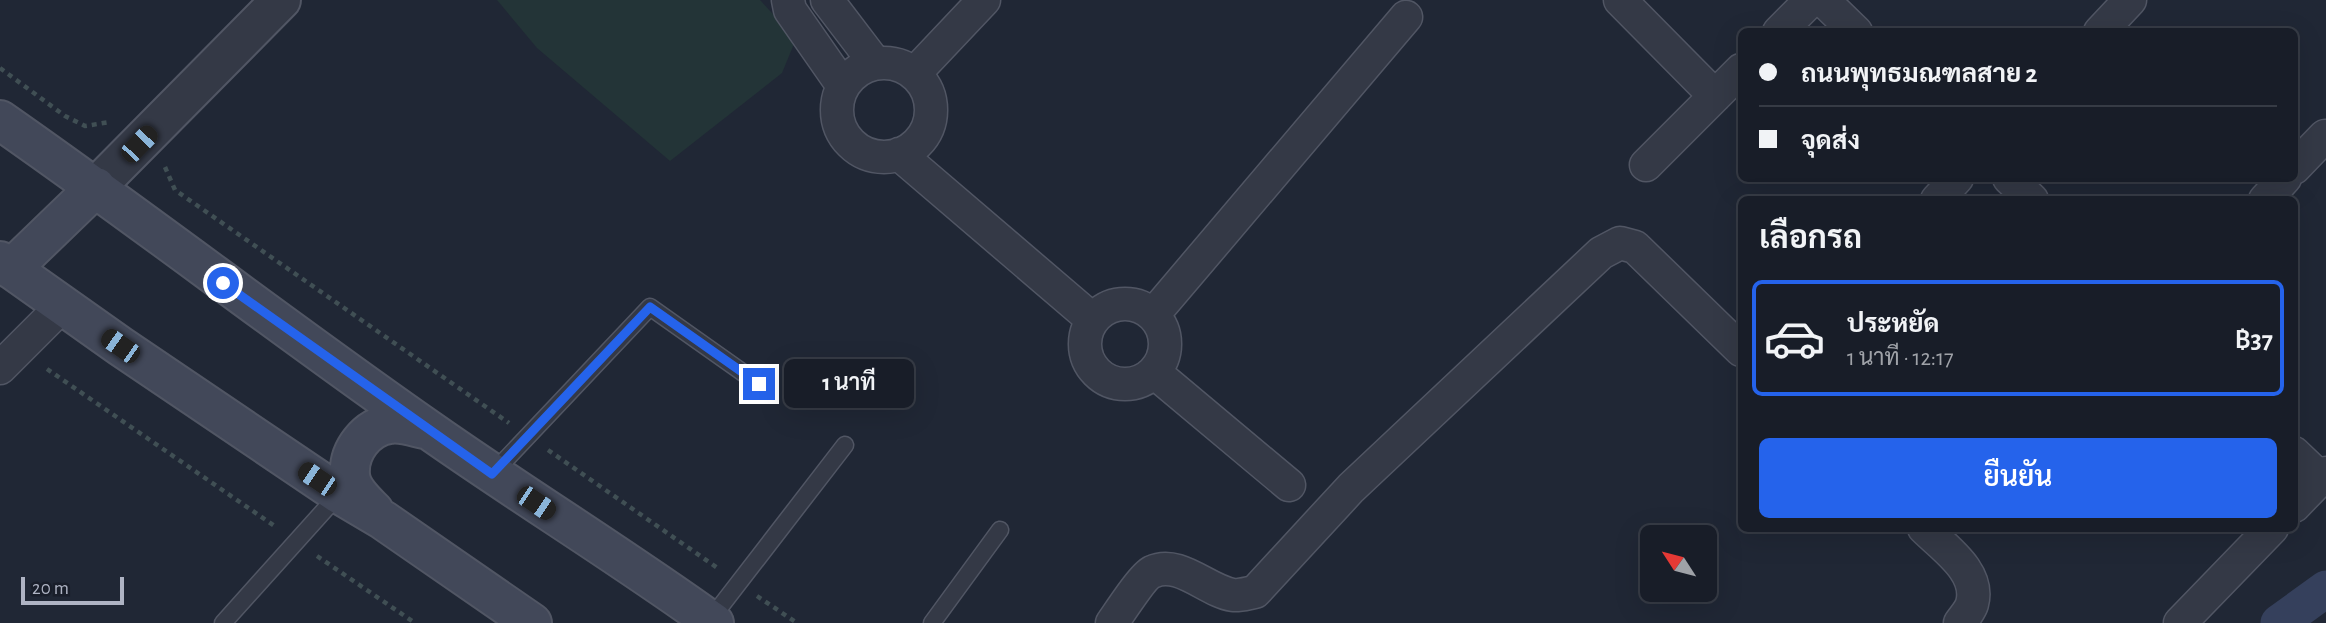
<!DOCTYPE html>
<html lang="th">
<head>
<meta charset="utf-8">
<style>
  body { margin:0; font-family:"Alegreya Sans",Sarabun,sans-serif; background:#252a34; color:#f1f3f6; height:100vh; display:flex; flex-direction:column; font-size:26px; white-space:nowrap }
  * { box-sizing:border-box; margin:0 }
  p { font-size:23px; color:#9fa2a8 }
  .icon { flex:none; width:38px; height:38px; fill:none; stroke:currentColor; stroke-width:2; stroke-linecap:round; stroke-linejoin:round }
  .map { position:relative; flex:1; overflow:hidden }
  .panel { position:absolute; left:1738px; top:196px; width:560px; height:336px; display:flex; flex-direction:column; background:#181d28; border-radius:10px; box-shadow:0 7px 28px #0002,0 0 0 2px #363b45 }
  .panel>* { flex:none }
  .banner { position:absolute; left:1738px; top:28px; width:560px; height:154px; border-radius:10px; box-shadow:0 7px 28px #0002,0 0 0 2px #363b45; display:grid; align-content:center; height:154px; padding:0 21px; background:#181d28 }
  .needle { width:46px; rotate:306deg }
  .fabs { position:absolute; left:1640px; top:525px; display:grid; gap:14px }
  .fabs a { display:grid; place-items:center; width:77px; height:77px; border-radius:10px; background:#181d28; box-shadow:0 7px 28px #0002,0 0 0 2px #363b45; font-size:35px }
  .scale { position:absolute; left:21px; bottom:18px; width:103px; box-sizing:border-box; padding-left:7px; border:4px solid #aeb3c3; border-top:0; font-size:19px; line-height:24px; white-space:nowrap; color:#aeb3c3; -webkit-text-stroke:5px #191e2a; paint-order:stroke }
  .end { position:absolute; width:32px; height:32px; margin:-16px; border:9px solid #2563eb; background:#fff; box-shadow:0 0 0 4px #fff }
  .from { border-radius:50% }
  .bubble { position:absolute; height:49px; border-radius:10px; background:#181d28; box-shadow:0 7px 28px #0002,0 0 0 2px #363b45; font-size:23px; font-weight:600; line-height:49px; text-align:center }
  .car { position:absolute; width:21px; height:42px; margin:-21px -10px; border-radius:9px; box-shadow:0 0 5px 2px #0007; background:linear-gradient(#222 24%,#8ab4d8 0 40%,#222 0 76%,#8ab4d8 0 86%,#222 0) }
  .banner b { display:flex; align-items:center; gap:24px; height:66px; font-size:26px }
  .banner b+b { border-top:2px solid #363b45 }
  .banner i { width:18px; height:18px; background:#f1f3f6 }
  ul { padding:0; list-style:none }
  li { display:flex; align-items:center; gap:21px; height:116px; margin:0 14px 10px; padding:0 7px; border:4px solid transparent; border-radius:10px }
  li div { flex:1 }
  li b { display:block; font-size:26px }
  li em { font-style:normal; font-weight:600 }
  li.active { border-color:#2563eb }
  li>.icon { width:63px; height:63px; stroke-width:1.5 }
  h2 { padding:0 21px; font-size:32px; line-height:84px }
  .button { display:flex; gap:14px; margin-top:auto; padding:14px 21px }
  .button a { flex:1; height:80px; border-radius:10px; background:#2563eb; color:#fff; font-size:28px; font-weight:600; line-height:80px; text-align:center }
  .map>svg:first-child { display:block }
  .green { fill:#233437 }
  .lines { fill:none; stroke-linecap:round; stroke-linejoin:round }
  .canal { stroke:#35405c; stroke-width:37 }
  .service-casing { stroke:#515664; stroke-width:19 }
  .minor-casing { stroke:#515664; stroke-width:35 }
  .tertiary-casing { stroke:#515664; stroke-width:42 }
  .secondary-casing { stroke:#515664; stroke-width:42 }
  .path { stroke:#404f54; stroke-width:4.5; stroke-dasharray:5 5; stroke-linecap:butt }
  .service { stroke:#343946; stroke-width:16 }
  .minor { stroke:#343946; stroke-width:32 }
  .tertiary { stroke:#343946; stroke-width:38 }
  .secondary { stroke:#424859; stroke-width:38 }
  .route { stroke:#2563eb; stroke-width:9 }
</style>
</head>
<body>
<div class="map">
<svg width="2326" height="623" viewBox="0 0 2326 623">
  <rect width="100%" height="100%" fill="#202735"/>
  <path class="green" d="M497,0H760L796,39L782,73L670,161L537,48Z"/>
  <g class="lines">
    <path class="canal" d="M2279,623L2326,589"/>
    <defs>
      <path id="service" d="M492,474L650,307L759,384
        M710,620L845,445
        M223,623L339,494
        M932,623L1000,530"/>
      <path id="minor" d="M788,0L790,10L843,86
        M827,0L875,63
        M1620,0L1715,96
        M1823,0L1856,32
        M1779,32L1811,0
        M2100,32L2130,0
        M837 110a47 47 0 1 1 94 0a47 47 0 1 1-94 0Z
        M915,73L984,0
        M899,154L1093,320
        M1646,165L1741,70
        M2294,168L2325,136
        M2009,178L2032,200
        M1937,200L1957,178
        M2265,200L2285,178
        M1085 344a40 40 0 1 1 80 0a40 40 0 1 1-80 0Z
        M1153,315L1406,17
        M0,368L63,305
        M1154,372L1289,485
        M2294,453L2321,479
        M2294,506L2326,473
        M1924,528C1944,548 1981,572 1972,604C1970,611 1964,617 1960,623
        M1112,623C1119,613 1143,576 1152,572C1179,559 1207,591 1233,595C1240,596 1248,593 1255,592L1351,488L1601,253L1620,243L1635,247L1741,350
        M2180,623L2272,528"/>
      <path id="tertiary" d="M96,187L281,0"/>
      <path id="secondary" d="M0,120C145,221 284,329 429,430C523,496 621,556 714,623
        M0,261L120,346L339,494L383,520L532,623
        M11,269L96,187
        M374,511C364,501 351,490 350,475C348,450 367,427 390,424C402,422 417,428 429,430"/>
    </defs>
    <use href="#service" class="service-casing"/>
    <use href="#minor" class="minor-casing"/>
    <use href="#tertiary" class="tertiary-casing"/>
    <use href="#secondary" class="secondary-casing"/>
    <path class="path" d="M0,68L65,116L85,126L110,122
      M165,167L175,190L509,423
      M47,369L276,527
      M548,450L719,569
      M317,556L415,623
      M757,596L797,623"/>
    <use href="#service" class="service"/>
    <use href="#minor" class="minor"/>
    <use href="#tertiary" class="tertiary"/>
    <use href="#secondary" class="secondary"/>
  </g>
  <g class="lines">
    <path class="route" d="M223,283L492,474L650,307L759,384"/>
  </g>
</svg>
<div class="fabs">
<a><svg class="needle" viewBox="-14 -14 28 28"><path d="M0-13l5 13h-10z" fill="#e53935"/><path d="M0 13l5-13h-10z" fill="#9fa2a8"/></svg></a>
</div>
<div class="scale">20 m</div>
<i class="end from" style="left:223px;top:283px"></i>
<i class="end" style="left:759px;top:384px"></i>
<div class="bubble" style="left:784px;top:359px;width:130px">1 นาที</div>
<i class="car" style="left:139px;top:144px;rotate:44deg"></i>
<i class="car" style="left:120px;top:346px;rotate:305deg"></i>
<i class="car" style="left:317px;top:479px;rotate:304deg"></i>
<i class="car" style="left:536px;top:503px;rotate:124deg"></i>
<div class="banner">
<b><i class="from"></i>ถนนพุทธมณฑลสาย 2</b>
<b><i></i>จุดส่ง</b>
</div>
<section class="panel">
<h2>เลือกรถ</h2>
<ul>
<li class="active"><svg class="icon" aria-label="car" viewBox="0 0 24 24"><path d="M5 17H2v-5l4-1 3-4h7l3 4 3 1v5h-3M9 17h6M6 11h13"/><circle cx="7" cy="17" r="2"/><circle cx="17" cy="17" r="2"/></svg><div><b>ประหยัด</b><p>1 นาที · 12:17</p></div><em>฿37</em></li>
</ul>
<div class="button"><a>ยืนยัน</a></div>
</section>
</div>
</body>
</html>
